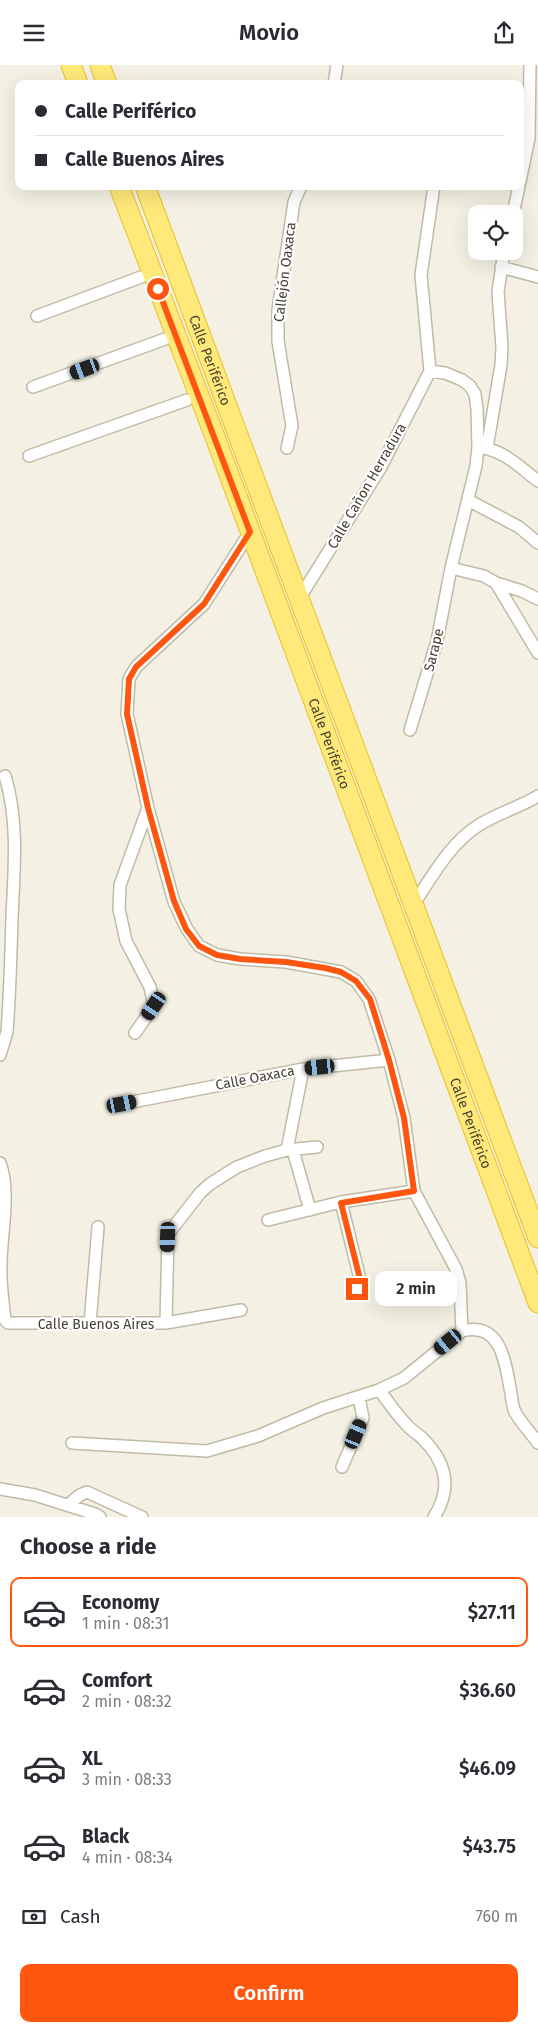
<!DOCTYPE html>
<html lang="en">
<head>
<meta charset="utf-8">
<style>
  body { margin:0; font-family:"Fira Sans",sans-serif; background:#f2f2f3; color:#2b2b33; height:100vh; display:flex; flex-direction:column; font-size:19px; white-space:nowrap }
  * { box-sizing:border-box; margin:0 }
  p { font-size:16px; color:#7c7c81 }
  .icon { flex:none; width:28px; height:28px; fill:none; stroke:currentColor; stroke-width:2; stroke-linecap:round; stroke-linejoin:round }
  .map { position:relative; height:1452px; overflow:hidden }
  .drawer { display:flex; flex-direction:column; background:#fff; flex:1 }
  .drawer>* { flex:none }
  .hud { position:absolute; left:15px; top:15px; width:509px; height:110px; border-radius:10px; box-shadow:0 5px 20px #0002; display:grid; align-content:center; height:110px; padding:0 20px; background:#fff }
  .fabs { position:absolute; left:468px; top:140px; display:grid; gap:10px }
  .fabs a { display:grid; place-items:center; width:55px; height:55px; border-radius:10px; background:#fff; box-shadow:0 5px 20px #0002; font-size:25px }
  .end { position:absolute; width:22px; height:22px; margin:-11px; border:6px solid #ff560f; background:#fff; box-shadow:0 0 0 2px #fff }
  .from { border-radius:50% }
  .bubble { position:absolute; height:35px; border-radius:10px; background:#fff; box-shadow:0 5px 20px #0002; font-size:16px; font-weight:600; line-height:35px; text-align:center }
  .car { position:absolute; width:15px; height:30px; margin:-15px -8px; border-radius:6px; box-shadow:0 0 4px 1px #0007; background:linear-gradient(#222 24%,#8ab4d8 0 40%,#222 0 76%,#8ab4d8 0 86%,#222 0) }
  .hud b { display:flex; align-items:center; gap:18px; height:48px; font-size:19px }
  .hud b+b { border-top:1px solid #e1e1e2 }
  .hud i { width:12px; height:12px; background:#2b2b33 }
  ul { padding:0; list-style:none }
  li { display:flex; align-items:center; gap:15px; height:70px; margin:0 10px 8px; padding:0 10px; border:2px solid transparent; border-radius:10px }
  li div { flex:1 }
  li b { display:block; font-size:19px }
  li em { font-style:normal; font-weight:600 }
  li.on { border-color:#ff560f }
  li>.icon { width:45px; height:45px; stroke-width:1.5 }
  h2 { padding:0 20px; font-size:22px; line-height:60px }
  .pay { display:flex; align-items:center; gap:12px; height:55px; padding:0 20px; font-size:19px }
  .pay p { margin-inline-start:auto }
  .button { display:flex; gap:10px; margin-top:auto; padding:10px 20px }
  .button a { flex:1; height:58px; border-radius:10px; background:#ff560f; color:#fff; font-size:20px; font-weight:600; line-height:58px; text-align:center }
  header { display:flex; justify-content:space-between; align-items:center; height:65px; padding:0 20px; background:#fff; font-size:22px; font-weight:600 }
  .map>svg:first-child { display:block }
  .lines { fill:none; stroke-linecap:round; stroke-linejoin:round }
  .minor-casing { stroke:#c0bba5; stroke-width:14 }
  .trunk-casing { stroke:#ebbf26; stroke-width:21 }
  .minor { stroke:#fff; stroke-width:11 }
  .trunk { stroke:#ffe97a; stroke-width:19 }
  .route { stroke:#ff560f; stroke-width:6 }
  .labels { text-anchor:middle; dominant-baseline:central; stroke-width:4.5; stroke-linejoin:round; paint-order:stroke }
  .street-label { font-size:14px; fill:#464133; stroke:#fff }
</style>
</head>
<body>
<header><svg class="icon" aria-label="menu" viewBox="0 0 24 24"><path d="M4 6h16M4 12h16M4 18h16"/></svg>Movio<svg class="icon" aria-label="share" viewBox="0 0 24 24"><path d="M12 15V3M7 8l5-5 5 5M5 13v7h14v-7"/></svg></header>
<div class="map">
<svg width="538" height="1452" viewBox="0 0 538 1452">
  <rect width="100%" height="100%" fill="#f4f1e4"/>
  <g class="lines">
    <defs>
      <path id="minor" d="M334,19L337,0
        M520,117L529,73L530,0
        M513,149L519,121
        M501,202L538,212
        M37,251L141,212
        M430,306L421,210L434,121
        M33,322L165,274
        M480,382C507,387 518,401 538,416
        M287,383L292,361L278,276V245L294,137L301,121
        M487,383L501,300L502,282L498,227L504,186
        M29,391L187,335
        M468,435L519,462L538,478
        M250,467L204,539L136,602L129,614L127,649L148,743L174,837L187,864L199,881L217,890L240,894L286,897L341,907L356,916L369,934L389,995L404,1053L414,1126L456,1204L460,1218L462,1266
        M451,503L484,511L496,518L538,588
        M496,518L522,526L538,534
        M299,534L381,402L430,306
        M410,665L437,576L451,503L476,401L478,382L477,344L475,329L470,321L462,315L445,308L430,306
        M413,840C432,812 450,778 479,760C496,749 520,742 538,731
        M135,968L154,941L150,922L126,876L119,844L120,820L148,743
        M0,990L7,967C10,928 11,890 12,852C14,806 19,756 5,711
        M122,1039L303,1004L389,995
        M287,1085L303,1004
        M293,1085L310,1145
        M0,1098C11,1127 1,1169 1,1200C0,1218 3,1236 5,1255L8,1258H166L241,1245
        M341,1137L360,1214L355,1229
        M268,1155L341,1137L414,1126
        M166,1258L168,1169L200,1128L210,1119L237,1102L265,1091L287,1085L317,1082
        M90,1259L98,1162
        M379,1325C388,1336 396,1349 406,1359C410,1364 416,1368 421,1372C446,1396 453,1422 434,1452
        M72,1378L207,1386L258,1371L323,1343L379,1325L404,1313L462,1266C502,1256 505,1298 511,1328C512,1334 512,1341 515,1347C521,1358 531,1368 538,1378
        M342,1402L363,1353L359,1332
        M0,1424L35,1430L95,1449L100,1452
        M68,1440L80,1430L87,1427L142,1452"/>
      <g id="trunk">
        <path d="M71,0L78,19"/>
        <path d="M100,0L107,19"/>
        <path id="s1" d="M119,121L215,372L538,1238"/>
        <path id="s2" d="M145,121L538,1173"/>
      </g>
    </defs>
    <use href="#minor" class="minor-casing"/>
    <use href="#trunk" class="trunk-casing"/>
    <use href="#minor" class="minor"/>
    <use href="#trunk" class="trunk"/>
  </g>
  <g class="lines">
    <path class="route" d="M158,224L250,467L204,539L136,602L129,614L127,649L148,743L174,836L186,864L199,881L217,890L240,894L286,897L325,903L341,907L356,916L370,934L389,995L404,1053L414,1126L341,1138L360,1214L357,1224"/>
  </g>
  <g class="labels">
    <g class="street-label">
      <text transform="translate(285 207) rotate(-83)">Callejón Oaxaca</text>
      <text stroke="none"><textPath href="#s2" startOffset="186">Calle Periférico</textPath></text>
      <text transform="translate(367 421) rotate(-60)">Calle Cañon Herradura</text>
      <text transform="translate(434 585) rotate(-76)">Sarape</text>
      <text stroke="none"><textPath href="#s1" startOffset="596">Calle Periférico</textPath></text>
      <text transform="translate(255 1013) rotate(-11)">Calle Oaxaca</text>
      <text stroke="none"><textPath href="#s1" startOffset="1001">Calle Periférico</textPath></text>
      <text x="96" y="1259">Calle Buenos Aires</text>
    </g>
  </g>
</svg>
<div class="fabs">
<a><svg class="icon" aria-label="locate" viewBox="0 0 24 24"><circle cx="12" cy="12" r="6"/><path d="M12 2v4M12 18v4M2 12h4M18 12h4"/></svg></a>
</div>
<i class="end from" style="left:158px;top:224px"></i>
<i class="end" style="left:357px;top:1224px"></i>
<div class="bubble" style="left:375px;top:1206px;width:82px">2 min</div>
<i class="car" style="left:85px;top:304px;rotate:250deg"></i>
<i class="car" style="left:154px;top:941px;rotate:214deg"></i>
<i class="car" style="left:320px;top:1002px;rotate:264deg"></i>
<i class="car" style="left:122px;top:1039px;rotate:79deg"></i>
<i class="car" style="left:168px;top:1172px;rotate:182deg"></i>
<i class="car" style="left:448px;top:1277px;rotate:231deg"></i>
<i class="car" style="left:356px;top:1369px;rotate:23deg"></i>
<div class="hud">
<b><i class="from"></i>Calle Periférico</b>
<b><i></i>Calle Buenos Aires</b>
</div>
</div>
<section class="drawer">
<h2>Choose a ride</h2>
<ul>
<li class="on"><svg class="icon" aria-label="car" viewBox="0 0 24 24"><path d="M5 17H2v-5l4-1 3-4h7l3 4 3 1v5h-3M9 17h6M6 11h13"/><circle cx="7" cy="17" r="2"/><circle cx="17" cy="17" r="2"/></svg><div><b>Economy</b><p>1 min · 08:31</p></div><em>$27.11</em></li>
<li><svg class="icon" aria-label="car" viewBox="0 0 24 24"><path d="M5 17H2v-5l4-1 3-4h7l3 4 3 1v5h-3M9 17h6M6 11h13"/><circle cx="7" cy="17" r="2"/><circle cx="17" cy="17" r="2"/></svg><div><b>Comfort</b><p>2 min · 08:32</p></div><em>$36.60</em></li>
<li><svg class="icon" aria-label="car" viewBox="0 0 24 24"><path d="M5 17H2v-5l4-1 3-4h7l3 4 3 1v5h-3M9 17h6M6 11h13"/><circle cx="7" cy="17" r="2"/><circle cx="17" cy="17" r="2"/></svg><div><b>XL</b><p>3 min · 08:33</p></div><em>$46.09</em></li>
<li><svg class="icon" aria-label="car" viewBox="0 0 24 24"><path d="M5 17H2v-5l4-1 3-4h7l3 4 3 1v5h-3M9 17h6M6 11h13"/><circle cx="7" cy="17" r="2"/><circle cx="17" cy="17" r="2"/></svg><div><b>Black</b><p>4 min · 08:34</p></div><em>$43.75</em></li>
</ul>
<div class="pay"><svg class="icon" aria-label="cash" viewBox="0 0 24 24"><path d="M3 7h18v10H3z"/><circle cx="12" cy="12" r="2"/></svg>Cash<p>760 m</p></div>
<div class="button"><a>Confirm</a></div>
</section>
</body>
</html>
